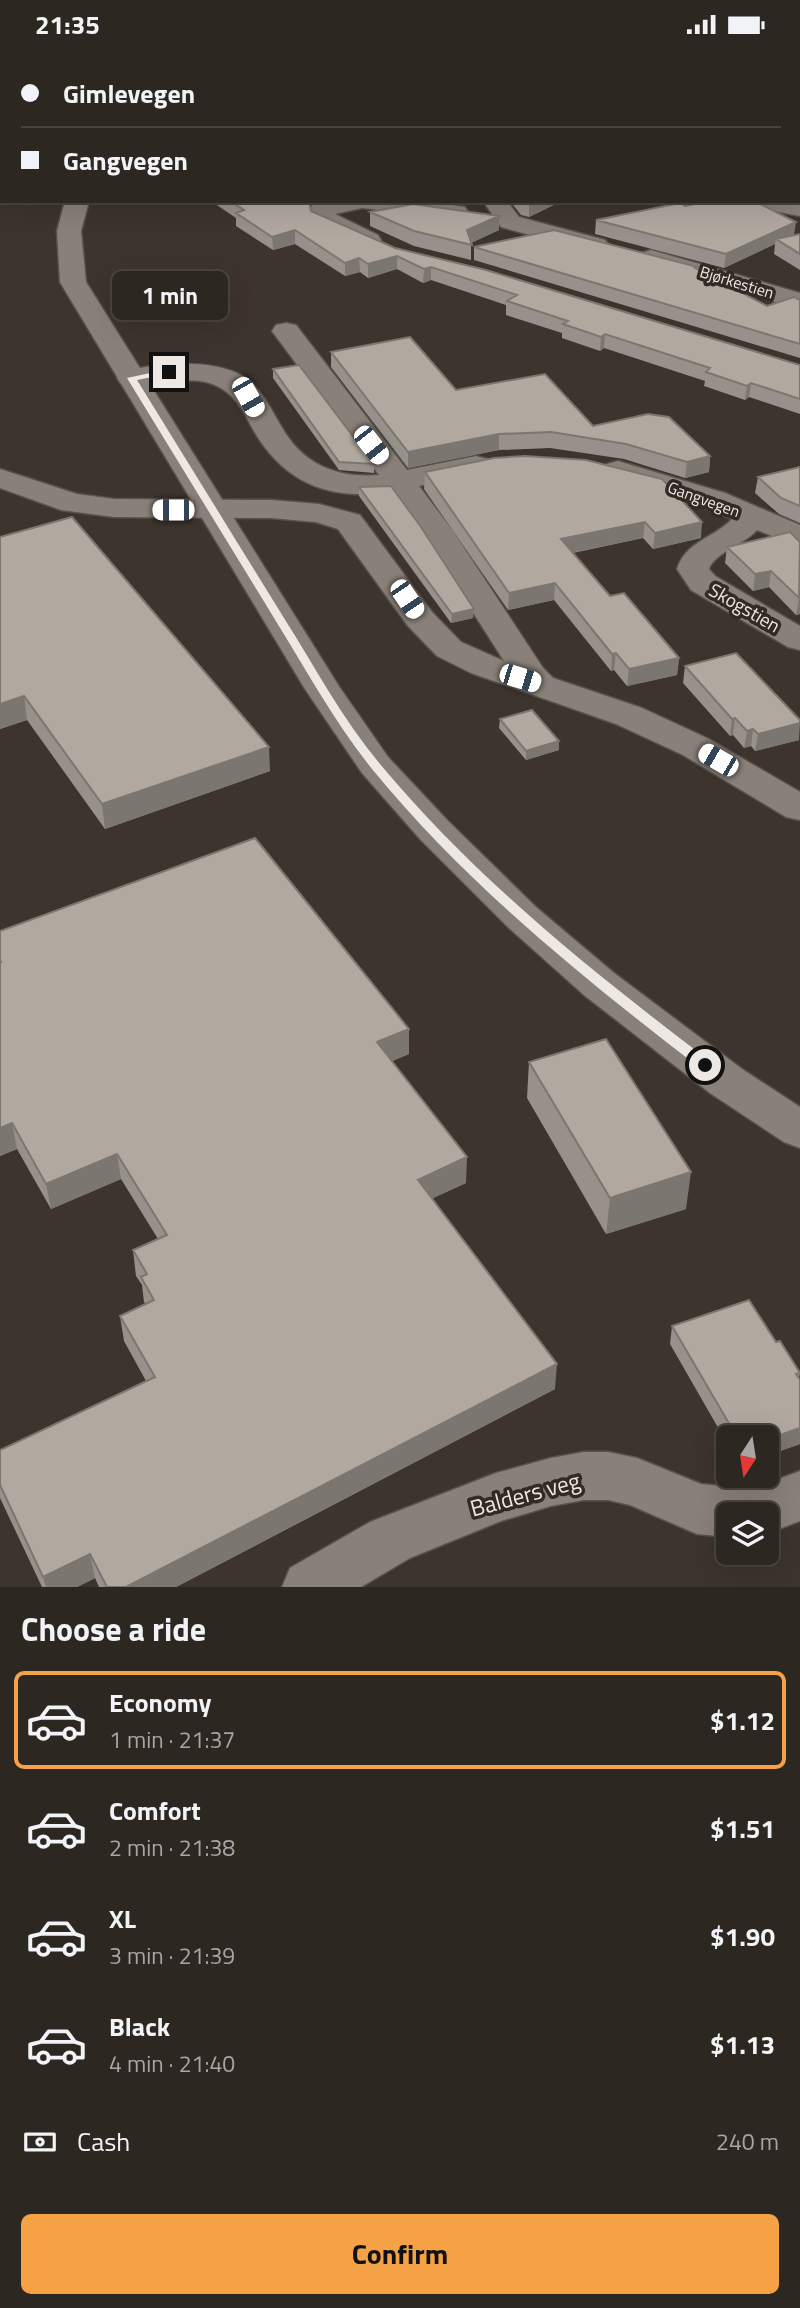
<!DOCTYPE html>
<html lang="en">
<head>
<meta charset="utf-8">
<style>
  body { margin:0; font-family:"Titillium Web",sans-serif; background:#39332f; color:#f1f3f6; height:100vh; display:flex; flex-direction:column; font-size:26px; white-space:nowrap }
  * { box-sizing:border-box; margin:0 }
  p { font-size:23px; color:#a7a5a5 }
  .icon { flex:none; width:38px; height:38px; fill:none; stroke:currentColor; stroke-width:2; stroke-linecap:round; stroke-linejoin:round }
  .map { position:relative; height:1538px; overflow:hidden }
  .drawer { display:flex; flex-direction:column; background:#2d2722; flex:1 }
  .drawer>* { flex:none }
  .hud { position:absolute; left:0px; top:0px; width:802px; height:154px; box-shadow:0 7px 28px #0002,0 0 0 2px #484440; display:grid; align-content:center; height:154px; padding:0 21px; background:#2d2722 }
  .needle { width:46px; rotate:192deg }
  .controls { position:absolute; left:716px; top:1376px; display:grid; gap:14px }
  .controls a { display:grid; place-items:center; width:63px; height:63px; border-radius:10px; background:#2d2722; box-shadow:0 7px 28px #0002,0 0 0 2px #484440; font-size:35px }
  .end { position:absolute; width:32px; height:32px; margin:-16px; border:9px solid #ede8e4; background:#111; box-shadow:0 0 0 4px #111 }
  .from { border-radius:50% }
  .bubble { position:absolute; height:49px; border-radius:10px; background:#2d2722; box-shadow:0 7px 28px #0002,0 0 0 2px #484440; font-size:23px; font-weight:700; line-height:49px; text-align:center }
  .car { position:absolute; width:21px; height:42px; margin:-21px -10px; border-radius:9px; box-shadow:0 0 5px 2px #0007; background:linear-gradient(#fff 24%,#345 0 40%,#fff 0 76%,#345 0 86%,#fff 0) }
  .hud b { display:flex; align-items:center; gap:24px; height:66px; font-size:26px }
  .hud b+b { border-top:2px solid #484440 }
  .hud i { width:18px; height:18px; background:#f1f3f6 }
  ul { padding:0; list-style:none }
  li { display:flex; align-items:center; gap:21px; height:98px; margin:0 14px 10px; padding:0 7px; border:4px solid transparent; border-radius:10px }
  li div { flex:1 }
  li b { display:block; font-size:26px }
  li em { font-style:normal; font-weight:700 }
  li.current { border-color:#f5a246 }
  li>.icon { width:63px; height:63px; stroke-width:1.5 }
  h2 { padding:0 21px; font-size:32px; line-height:84px }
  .pay { display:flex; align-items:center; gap:18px; height:77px; padding:0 21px; font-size:26px }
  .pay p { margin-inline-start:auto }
  .primary-button { display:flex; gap:14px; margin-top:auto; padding:14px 21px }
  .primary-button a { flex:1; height:80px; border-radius:10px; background:#f5a246; color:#111; font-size:28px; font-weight:700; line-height:80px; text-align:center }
  .status { display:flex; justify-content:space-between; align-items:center; height:49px; padding:0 35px; background:#2d2722; direction:ltr }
  .status svg { height:19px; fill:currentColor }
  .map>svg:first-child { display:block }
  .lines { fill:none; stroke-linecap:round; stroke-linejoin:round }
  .street-casing { stroke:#58514c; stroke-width:3 }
  .secondary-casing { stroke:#58514c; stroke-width:3 }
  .street { fill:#898179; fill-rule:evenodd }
  .secondary { fill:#898179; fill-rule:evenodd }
  .wall { fill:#98908a }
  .shaded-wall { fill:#7c7670 }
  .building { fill:#b1a8a0; stroke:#7c7670; stroke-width:2 }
  .route { fill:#ede8e4 }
  .labels { text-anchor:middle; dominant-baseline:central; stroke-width:7; stroke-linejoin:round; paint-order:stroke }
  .far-street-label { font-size:16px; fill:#ede8e4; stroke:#322a24 }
  .street-label { font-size:19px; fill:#ede8e4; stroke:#322a24 }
  .near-street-label { font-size:23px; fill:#ede8e4; stroke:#322a24 }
</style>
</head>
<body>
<div class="status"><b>21:35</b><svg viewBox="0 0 49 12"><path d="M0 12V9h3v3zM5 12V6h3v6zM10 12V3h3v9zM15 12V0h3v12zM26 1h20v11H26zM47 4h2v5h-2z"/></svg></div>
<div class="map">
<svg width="800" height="1538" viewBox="0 0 800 1538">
  <rect width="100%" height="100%" fill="#3c342d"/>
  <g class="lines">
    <defs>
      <path id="street" d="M324,152H427L465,158L468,163L465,168L456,170L362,159L335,165L378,186L381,191L378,196L369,198L314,174L310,160L313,155Z
        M483,152H507L519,168L605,191L609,196L605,201L596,204L501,178Z
        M651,201L800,244V260L642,214L638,209L642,204Z
        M286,274L296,276L407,421L476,407L487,410L491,416L487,422L419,437L453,482L543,619L553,629L642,659L709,690L800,743V771L786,768L683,706L616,675L471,624L437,607L408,577L338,480L316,473L271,469L114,468L61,461L0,439V420L77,445L114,450L271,451L319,455L360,466L432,563L461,593L504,612L423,485L391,443C331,452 285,435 254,382C244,364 236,346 217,337C187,322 152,343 121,335L117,329L121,323C157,314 221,307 251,333C264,345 272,362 281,377C303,416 336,429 379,426L272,282L276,276Z
        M618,412L725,444L800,476V498L757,481C745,495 714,504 709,520L715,527L800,577V601L788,598L691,541L677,520C686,492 714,489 732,470L703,458L607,427L603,421L607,415Z
        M584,1403H608L637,1409L701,1435L752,1440L800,1422V1472L766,1485V1465H728V1488L697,1485L630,1456L608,1451H584L551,1457L501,1472L410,1509L361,1538H282L290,1519L370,1473L496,1424L551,1409Z"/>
      <path id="secondary" d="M65,152H89L81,182L86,233L340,639L388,708L448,772L537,859L614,924L742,1020L800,1058V1099L784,1093L710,1044L584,946L509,879L420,790L362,724L305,640L60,233L57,182Z
        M742,152L800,153V167L745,157Z"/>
    </defs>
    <use href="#street" class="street-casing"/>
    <use href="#secondary" class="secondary-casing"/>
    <use href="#street" class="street"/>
    <use href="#secondary" class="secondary"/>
  </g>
  <path class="wall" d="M108,0H800V2H111Z
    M211,152H313L310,156L311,162L395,199L800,316V365L749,348L745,351L704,337L705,332L604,299L600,302L562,289V284L506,266V256L431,231L423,234L397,220L368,229L360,223L345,227L295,195L273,201L236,177V169Z
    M510,152H562L529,168L521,166Z
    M685,157L794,186L800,185V221L774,205L775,195L724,219L595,185L596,171Z
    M370,163L499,167V181L471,194V211L414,197L370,177Z
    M474,198L697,220L767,257L800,251V309L474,211Z
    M331,303L456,341L710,407L709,423L685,429L624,410L550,399L499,401L408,419L331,318Z
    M273,320L374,415V424L339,421L273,329Z
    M525,407L701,489L653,500L643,489L573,504L610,547L679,609L677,626L627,637L614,621L611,622L554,551L508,561L424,440L425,423Z
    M800,418V474L779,465L755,444L758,428Z
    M359,438L473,569L451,574L359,447Z
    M0,488L270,722L105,780L27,671L0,680Z
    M800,493V565L796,566L769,538L753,542L725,514L727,498Z
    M685,617L799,691L755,702L751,697L744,699L733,686L730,687L683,634Z
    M500,670L559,692V701L526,711L499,679Z
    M0,882L409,980V1005L391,1012L466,1134L433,1149L555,1340L176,1538H99L95,1529L77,1538H42L0,1449V1401L146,1332L124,1292L120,1267L146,1255L144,1253L142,1236L136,1227L133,1201L158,1190L121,1130L51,1160L17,1100L0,1107Z
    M529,1013L686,1160L606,1185L527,1049Z
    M672,1277L776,1293L800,1324L799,1329L800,1395L766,1407V1388H728V1396L670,1295Z"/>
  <path class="shaded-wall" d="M0,96L2,109V114L0,115Z
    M535,152H562L529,168V155Z
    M499,167V181L466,196L467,181Z
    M796,173L794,187L776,190L775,195L724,219L726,205Z
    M295,181V195L273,201L272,188Z
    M397,207V220L368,229V215Z
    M359,209L360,223L345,227V214Z
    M431,218V231L423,234L424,220Z
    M605,285L604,299L600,302L601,288Z
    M751,334L749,348L745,351L747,337Z
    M499,385V401L408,419V403Z
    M710,407L709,423L685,429L687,413Z
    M645,473L643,489L560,506L561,490Z
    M702,473L701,489L653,500L655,484Z
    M771,522L769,538L753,542L755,525Z
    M555,534L554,551L508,561L509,544Z
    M800,548V565L796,566L799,549Z
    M474,560L473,569L451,574L452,565Z
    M616,604L614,621L611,622L612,605Z
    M679,609L677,626L627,637L629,620Z
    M24,647L27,671L0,680V655Z
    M735,669L733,686L730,687L732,670Z
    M800,674L799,691L755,702L758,685Z
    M753,680L751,697L744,699L747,682Z
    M559,692V701L526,711V702Z
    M269,698L270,722L105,780L102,755Z
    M409,980V1005L377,1019V993Z
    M12,1074L17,1100L0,1107V1079Z
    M117,1105L121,1130L51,1160L46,1135Z
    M467,1108L466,1134L418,1156V1131Z
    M691,1123L686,1160L606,1185L610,1149Z
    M557,1315L555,1340L176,1538H126Z
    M800,1379V1395L766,1407V1391Z
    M90,1505L95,1529L77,1538H46L43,1528Z"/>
  <path class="building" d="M126,0H239L238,2H119Z
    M271,0H800V105V2H276Z
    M230,152H309L311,162L395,199L486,221L800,316V350L751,334L747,337L706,323L710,319L605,285L601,288L563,275L568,272L507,252L517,246L431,218L424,220L397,207L368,215L359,209L345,214L295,181L272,188L236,164L244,161Z
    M521,152H535L529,155Z
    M710,152H754L796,173L726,205L596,171L680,154L685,157Z
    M413,155L499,167L467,181L472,196L414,182L370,163Z
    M554,181L698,218L695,219L767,257L794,248L800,251V295L474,198Z
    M800,185V205L776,190Z
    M410,288L456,341L545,325L593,377L648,365L669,368L710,407L687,413L626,395L551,383L499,385L408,403L331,303Z
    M299,316L374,415L339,413L273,320Z
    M525,407L586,411L662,430L702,473L655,484L645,473L561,490L610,547L624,544L679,609L629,620L616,604L612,605L555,534L509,544L425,423L494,409Z
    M800,418V457L781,449L758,428Z
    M391,437L421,478L474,560L452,565L359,438Z
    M72,468L269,698L102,755L24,647L0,655V488Z
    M790,483L800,493L799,549L771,522L755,525L727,498Z
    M736,604L800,671V674L758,685L753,680L747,682L735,669L732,670L685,617Z
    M532,661L559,692L526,702L500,670Z
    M255,789L409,980L377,993L467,1108L418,1131L557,1315L126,1538H107L90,1505L43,1528L0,1436V1401L155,1328L120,1267L154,1251L141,1228L147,1225L133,1201L167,1186L117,1105L46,1135L12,1074L0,1079V913H1L0,911V882Z
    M606,990L691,1123L610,1149L529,1013Z
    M749,1251L776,1293L780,1292L800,1324L796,1325L800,1331V1379L766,1391V1388H737L672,1277Z"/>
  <path class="route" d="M169,320L172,324L137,331C186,410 235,490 284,569C315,618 343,671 380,715C475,829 592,923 710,1012V1019H700C583,929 466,835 372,720C335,674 305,619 274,569C225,489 176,409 127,329Z"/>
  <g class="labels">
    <g class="far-street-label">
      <text transform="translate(737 233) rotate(17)">Bjørkestien</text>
      <text transform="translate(704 450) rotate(20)">Gangvegen</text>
    </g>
    <g class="street-label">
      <text transform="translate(745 558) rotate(30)">Skogstien</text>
    </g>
    <g class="near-street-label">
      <text transform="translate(525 1445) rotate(-15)">Balders veg</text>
    </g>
  </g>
</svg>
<div class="controls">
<a><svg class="needle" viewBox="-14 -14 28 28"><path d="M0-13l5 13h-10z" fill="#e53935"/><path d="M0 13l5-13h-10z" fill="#a7a5a5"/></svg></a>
<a><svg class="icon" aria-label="layers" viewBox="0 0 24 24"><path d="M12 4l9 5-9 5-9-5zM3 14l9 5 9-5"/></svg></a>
</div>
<i class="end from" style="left:705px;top:1016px"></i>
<i class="end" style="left:169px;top:323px"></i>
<div class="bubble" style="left:112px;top:222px;width:116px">1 min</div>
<i class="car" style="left:248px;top:348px;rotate:150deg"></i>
<i class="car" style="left:371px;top:396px;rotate:142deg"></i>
<i class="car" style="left:173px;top:461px;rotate:270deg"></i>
<i class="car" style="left:407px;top:550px;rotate:146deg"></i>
<i class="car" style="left:520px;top:629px;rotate:107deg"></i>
<i class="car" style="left:718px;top:711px;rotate:300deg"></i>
<div class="hud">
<b><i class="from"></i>Gimlevegen</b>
<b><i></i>Gangvegen</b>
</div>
</div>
<section class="drawer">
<h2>Choose a ride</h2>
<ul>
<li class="current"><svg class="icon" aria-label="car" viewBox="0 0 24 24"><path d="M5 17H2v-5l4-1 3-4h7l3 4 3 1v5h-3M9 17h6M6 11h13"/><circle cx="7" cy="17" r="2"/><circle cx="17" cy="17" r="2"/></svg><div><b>Economy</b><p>1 min · 21:37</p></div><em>$1.12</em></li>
<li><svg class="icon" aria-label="car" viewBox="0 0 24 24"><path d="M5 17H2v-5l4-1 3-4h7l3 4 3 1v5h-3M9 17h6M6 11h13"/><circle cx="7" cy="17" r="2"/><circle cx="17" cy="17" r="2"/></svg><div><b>Comfort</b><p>2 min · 21:38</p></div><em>$1.51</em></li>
<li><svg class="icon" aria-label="car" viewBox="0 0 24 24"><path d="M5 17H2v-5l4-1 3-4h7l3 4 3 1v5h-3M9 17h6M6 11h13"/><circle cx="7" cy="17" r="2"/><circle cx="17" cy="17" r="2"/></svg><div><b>XL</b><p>3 min · 21:39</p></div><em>$1.90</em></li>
<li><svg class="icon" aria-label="car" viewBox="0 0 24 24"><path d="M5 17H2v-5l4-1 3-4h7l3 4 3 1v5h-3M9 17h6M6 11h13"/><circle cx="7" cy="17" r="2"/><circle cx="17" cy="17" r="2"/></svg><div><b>Black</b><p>4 min · 21:40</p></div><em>$1.13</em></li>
</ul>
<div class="pay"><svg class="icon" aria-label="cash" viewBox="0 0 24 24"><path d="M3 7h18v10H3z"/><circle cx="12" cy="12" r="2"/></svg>Cash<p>240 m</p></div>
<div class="primary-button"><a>Confirm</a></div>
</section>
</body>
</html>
